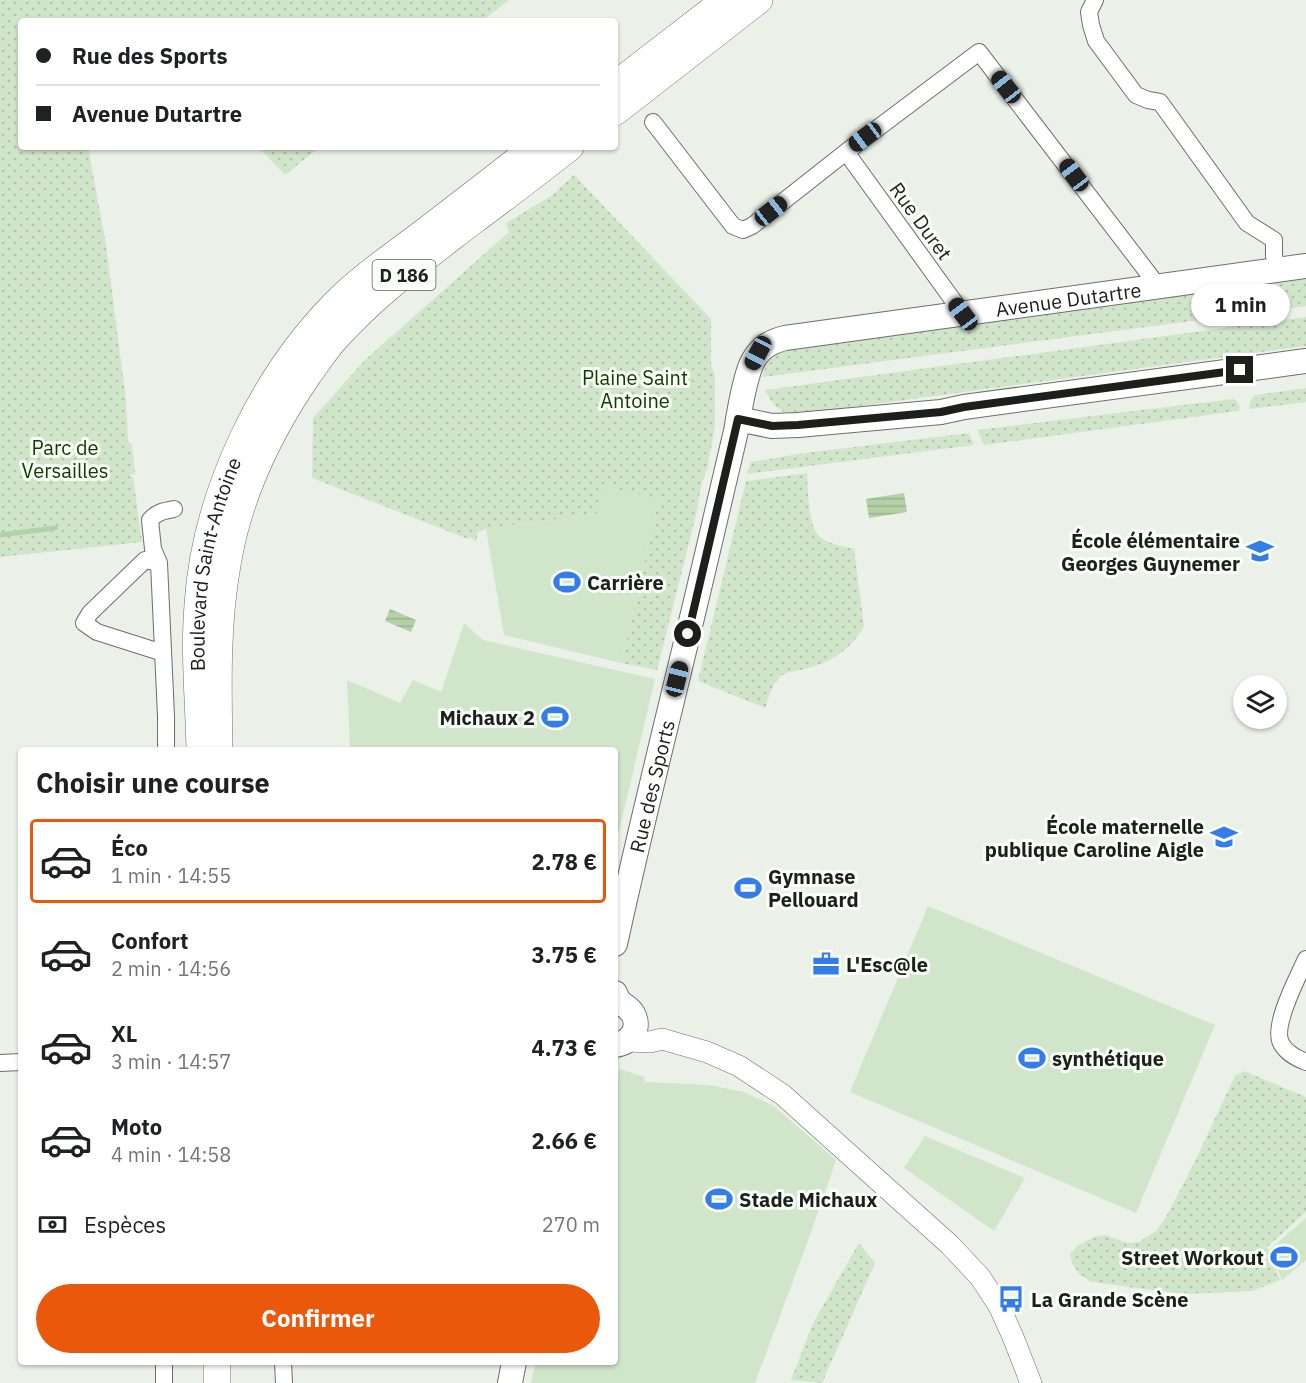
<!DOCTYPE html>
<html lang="fr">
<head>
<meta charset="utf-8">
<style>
  body { margin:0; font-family:"IBM Plex Sans",sans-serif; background:#f6f6f6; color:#202124; height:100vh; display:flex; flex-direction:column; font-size:22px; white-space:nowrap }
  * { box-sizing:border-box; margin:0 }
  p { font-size:20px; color:#757577 }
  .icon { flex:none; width:33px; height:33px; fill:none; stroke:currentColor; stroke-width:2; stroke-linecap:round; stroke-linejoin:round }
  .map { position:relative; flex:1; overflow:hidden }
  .side { position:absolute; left:18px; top:747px; width:600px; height:618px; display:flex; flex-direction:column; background:#fff; border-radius:6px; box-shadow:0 2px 4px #0004 }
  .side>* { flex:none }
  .hud { position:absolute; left:18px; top:18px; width:600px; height:132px; border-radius:6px; box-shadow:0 2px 4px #0004; display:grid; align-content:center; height:132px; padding:0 18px; background:#fff }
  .buttons { position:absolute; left:1233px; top:675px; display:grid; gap:12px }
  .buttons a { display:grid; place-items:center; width:54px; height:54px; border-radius:50%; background:#fff; box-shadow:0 2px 4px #0004; font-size:30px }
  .end { position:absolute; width:27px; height:27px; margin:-14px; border:8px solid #1c1f1b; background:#fff; box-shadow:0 0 0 3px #fff }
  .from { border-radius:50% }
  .bubble { position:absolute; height:42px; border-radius:21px; background:#fff; box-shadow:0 2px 4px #0004; font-size:20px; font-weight:700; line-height:42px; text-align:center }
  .car { position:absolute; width:18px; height:36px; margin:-18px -9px; border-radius:8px; box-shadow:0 0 4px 2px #0007; background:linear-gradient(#222 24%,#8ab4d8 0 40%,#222 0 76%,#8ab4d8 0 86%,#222 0) }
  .hud b { display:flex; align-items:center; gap:21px; height:57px; font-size:22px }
  .hud b+b { border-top:2px solid #e0e0e0 }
  .hud i { width:15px; height:15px; background:#202124 }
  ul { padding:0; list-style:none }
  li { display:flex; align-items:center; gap:18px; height:84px; margin:0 12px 9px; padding:0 6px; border:3px solid transparent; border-radius:6px }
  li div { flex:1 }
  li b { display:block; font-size:22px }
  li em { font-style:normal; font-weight:700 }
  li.on { border-color:#ea580c }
  li>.icon { width:54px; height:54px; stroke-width:1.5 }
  h2 { padding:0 18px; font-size:27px; line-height:72px }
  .pay { display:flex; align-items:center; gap:15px; height:66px; padding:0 18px; font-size:22px }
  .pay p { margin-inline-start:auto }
  .action { display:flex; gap:12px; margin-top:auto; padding:12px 18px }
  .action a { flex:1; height:69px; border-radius:36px; background:#ea580c; color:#fff; font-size:24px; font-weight:700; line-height:69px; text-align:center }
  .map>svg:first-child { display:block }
  .grass { fill:url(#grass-dots) }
  .pitch { fill:#d1e5ca }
  .water { fill:url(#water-rules) }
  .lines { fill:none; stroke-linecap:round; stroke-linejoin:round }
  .stream { stroke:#b3d1a7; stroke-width:5 }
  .minor-casing { stroke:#6a7068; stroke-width:18 }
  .tertiary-casing { stroke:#6a7068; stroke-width:22 }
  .secondary-casing { stroke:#6a7068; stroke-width:26 }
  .primary-casing { stroke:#6a7068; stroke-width:28 }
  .minor { stroke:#fff; stroke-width:16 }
  .tertiary { stroke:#fff; stroke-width:21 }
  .secondary { stroke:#fff; stroke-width:24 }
  .primary { stroke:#fff; stroke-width:27 }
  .route { stroke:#1c1f1b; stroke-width:8 }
  .labels { text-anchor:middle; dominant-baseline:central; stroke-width:6; stroke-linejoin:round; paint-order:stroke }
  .shield { fill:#f8fff6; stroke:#5e625d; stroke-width:1.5 }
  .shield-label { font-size:18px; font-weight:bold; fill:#1c1f1b }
  .street-label { font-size:20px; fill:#1c1f1b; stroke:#f8fff6 }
  .park-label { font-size:20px; fill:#123900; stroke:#f8fff6 }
  .poi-label { font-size:20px; font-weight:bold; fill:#1c1f1b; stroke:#f8fff6; text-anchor:start }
</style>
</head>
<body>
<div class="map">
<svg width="1306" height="1383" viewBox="0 0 1306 1383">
  <defs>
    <pattern id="grass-dots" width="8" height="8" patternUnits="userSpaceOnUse" patternTransform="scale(1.5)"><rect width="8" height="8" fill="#d1e5ca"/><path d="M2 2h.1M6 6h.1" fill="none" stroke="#b3c4ad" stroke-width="1.8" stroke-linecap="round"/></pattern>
    <pattern id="water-rules" width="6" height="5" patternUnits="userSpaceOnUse" patternTransform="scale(1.5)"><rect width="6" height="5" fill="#b3d1a7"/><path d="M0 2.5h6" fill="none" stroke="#99b38f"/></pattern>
  </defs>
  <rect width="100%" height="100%" fill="#ebf1e8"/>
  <path class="grass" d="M0,0H509L482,21H21V147H88L106,245L126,400L128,440L129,443H132L135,474L129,475L130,477H133L142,542L0,557Z
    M255,147H320L285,175L264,153Z
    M574,175L711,319V364L715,376V426L707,470L701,485L697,511L657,670L621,663L659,499L597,514L486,529L478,532L476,542L470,537L468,539L312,478L313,418L364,361L509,232L506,223L551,196Z
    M1306,276V306L763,377C766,359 774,355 788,346Z
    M1306,317V346L793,415C778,411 772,404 765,390Z
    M1306,388V402L1249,409L1250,402L1255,395Z
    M1233,399L1236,400L1240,407L1238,411L984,445L977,430Z
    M969,433L974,445L747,474L751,462L798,454Z
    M807,473C808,488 808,524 818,535C826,544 843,546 854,549L864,626C851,649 831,663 805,669C796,671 785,671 779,678C771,685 769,698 765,708L698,681L746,481Z
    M1244,1071L1306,1097V1212L1267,1247L1280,1280L1252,1291L1186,1294L1144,1289L1092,1282L1079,1274L1072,1263L1070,1254L1077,1246L1094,1237L1105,1235L1128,1243L1139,1242L1156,1231L1166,1217L1196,1159L1235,1076Z
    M859,1243L875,1263L822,1383L791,1380L813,1323Z"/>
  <path class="pitch" d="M604,486L659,499L621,663L504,635L486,529L597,514Z
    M464,623L483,640L655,679L615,848V750H350L347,680L400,703L413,680L441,692Z
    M928,906L1215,1025L1136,1213L850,1092Z
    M620,1069L644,1077L645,1082L709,1085L744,1092L774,1106L836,1160L809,1238L755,1383H531L536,1362H615V1084Z
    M925,1136L1025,1178L994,1231L904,1168Z
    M1306,1218V1260L1282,1280L1269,1250Z"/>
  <path class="water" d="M904,493L907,512L869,518L866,499Z
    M390,609L416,620L411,632L385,621Z"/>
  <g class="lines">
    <path class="stream" d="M0,535L55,528"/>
    <defs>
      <path id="minor" d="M1095,0L1089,12L1091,25L1096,41L1136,95L1148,100L1160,102L1247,223L1274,240V256L1278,269
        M653,122L733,226L743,230L752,226L846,152L979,52L1158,286
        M846,152L963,314
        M159,563L145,560L90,613L84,623L97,632L163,653
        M166,750V716L159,563L153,549L150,520C157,512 163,511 174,509
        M1306,959C1298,977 1272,1025 1281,1043C1286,1053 1296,1058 1306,1062
        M0,1063L21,1062
        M283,1362L284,1383
        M164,1383V1362"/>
      <path id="tertiary" d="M628,1041L650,1042L662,1039L707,1052L739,1066L783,1095L950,1245L980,1277L999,1306L1013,1337L1031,1383"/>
      <g id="secondary">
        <path d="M738,419L772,426L798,425L941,412L964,407L1306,361"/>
        <path id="s1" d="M615,944C644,811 678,679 709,546C718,508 727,469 736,431C740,409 743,385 751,365C758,349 769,342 785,338L1306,266"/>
        <path d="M615,993C620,1007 627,1004 633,1014C641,1029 630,1043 615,1045"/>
        <path d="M510,1383L514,1362"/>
      </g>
      <g id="primary">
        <path d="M615,85L725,0"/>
        <path d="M615,112L759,0"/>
        <path id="s2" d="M200,750C199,702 194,653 198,605C205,494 264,371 344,295C367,273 394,255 419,236C458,206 496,177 534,147"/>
        <path d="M219,750C218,688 216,626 227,565C238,496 269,432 308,375C317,363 325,350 335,339C376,293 425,258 473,221C506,197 538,172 570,147"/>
        <path d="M217,1383V1362"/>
      </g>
    </defs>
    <use href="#minor" class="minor-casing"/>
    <use href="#tertiary" class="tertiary-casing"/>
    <use href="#secondary" class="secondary-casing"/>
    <use href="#primary" class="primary-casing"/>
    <use href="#minor" class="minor"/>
    <use href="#tertiary" class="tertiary"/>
    <use href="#secondary" class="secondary"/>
    <use href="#primary" class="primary"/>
  </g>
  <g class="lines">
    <path class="route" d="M688,634L738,419L772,426L798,425L941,412L964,407L1240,370"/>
  </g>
  <defs>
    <symbol id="school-bare" viewBox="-9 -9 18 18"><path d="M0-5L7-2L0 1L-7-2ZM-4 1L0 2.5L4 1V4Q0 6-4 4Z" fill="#347ce9" stroke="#f8fff6" stroke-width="2.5" paint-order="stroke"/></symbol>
    <symbol id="stadium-bare" viewBox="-9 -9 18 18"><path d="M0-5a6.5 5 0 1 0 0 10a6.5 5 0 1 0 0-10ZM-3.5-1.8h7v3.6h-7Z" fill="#347ce9" stroke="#f8fff6" stroke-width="2.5" paint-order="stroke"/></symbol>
    <symbol id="office-bare" viewBox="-9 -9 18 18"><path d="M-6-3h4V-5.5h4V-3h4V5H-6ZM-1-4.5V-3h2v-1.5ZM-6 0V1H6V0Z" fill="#347ce9" stroke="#f8fff6" stroke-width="2.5" paint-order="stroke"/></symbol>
    <symbol id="bus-bare" viewBox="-9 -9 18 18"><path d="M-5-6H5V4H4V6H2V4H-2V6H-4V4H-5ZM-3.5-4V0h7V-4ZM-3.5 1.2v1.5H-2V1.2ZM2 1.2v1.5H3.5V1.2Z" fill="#347ce9" stroke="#f8fff6" stroke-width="2.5" paint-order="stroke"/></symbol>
  </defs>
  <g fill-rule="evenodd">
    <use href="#school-bare" x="1241" y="532" width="38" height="38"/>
    <use href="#stadium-bare" x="548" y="563" width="38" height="38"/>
    <use href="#stadium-bare" x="536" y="698" width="38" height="38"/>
    <use href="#school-bare" x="1205" y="818" width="38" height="38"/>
    <use href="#stadium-bare" x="729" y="869" width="38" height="38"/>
    <use href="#office-bare" x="807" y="945" width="38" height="38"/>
    <use href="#stadium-bare" x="1013" y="1039" width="38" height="38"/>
    <use href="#stadium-bare" x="700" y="1180" width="38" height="38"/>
    <use href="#stadium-bare" x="1265" y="1238" width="38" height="38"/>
    <use href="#bus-bare" x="992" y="1280" width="38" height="38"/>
  </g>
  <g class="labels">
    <rect class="shield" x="372.5" y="260" width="63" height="30" rx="4.5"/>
    <g class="shield-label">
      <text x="404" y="275">D 186</text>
    </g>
    <g class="street-label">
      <text transform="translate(921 221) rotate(54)">Rue Duret</text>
      <text stroke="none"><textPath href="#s1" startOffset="926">Avenue Dutartre</textPath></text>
      <text stroke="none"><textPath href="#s2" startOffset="188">Boulevard Saint-Antoine</textPath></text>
      <text stroke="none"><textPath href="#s1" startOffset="162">Rue des Sports</textPath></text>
    </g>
    <g class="park-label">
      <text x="635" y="377">Plaine Saint<tspan x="635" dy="23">Antoine</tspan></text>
      <text x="65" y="447">Parc de<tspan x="65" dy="23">Versailles</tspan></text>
    </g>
    <g class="poi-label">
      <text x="1240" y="540" text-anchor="end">École élémentaire<tspan x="1240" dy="23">Georges Guynemer</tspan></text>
      <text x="587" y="582">Carrière</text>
      <text x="535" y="717" text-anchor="end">Michaux 2</text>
      <text x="1204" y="826" text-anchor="end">École maternelle<tspan x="1204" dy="23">publique Caroline Aigle</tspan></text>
      <text x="768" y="876">Gymnase<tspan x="768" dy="23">Pellouard</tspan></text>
      <text x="846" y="964">L'Esc@le</text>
      <text x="1052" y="1058">synthétique</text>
      <text x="739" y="1199">Stade Michaux</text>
      <text x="1264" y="1257" text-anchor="end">Street Workout</text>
      <text x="1031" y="1299">La Grande Scène</text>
    </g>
  </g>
</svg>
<div class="buttons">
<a><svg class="icon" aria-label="layers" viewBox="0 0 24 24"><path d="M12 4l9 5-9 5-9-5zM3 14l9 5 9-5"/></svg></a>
</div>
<i class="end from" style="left:688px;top:634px"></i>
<i class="end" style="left:1240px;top:370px"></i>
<div class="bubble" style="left:1191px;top:284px;width:99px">1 min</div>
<i class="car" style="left:1006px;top:87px;rotate:322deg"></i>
<i class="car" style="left:865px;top:137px;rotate:233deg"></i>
<i class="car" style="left:1074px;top:175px;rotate:323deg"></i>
<i class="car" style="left:771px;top:211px;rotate:52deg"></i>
<i class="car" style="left:963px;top:314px;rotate:323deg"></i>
<i class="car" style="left:758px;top:353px;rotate:208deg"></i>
<i class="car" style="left:677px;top:679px;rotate:14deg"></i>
<div class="hud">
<b><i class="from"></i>Rue des Sports</b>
<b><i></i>Avenue Dutartre</b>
</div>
<section class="side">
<h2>Choisir une course</h2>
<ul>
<li class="on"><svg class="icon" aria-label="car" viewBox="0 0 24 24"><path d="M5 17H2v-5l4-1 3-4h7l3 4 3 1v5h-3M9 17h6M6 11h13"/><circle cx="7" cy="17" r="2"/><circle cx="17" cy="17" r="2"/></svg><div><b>Éco</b><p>1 min · 14:55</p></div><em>2.78 €</em></li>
<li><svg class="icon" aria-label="car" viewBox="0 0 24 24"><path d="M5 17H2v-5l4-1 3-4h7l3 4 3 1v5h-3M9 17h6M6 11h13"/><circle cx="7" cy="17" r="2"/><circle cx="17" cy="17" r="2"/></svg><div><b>Confort</b><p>2 min · 14:56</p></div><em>3.75 €</em></li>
<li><svg class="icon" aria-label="car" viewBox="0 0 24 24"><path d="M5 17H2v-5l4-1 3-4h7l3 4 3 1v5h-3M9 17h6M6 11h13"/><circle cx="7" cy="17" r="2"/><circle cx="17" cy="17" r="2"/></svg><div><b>XL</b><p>3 min · 14:57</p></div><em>4.73 €</em></li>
<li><svg class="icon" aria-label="car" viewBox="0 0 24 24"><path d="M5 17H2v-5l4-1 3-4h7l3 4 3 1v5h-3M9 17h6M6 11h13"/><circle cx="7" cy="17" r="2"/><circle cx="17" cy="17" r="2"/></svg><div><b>Moto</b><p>4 min · 14:58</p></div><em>2.66 €</em></li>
</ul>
<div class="pay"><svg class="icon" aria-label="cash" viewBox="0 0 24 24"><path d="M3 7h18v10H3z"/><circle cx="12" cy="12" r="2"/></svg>Espèces<p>270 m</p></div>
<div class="action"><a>Confirmer</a></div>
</section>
</div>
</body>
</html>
